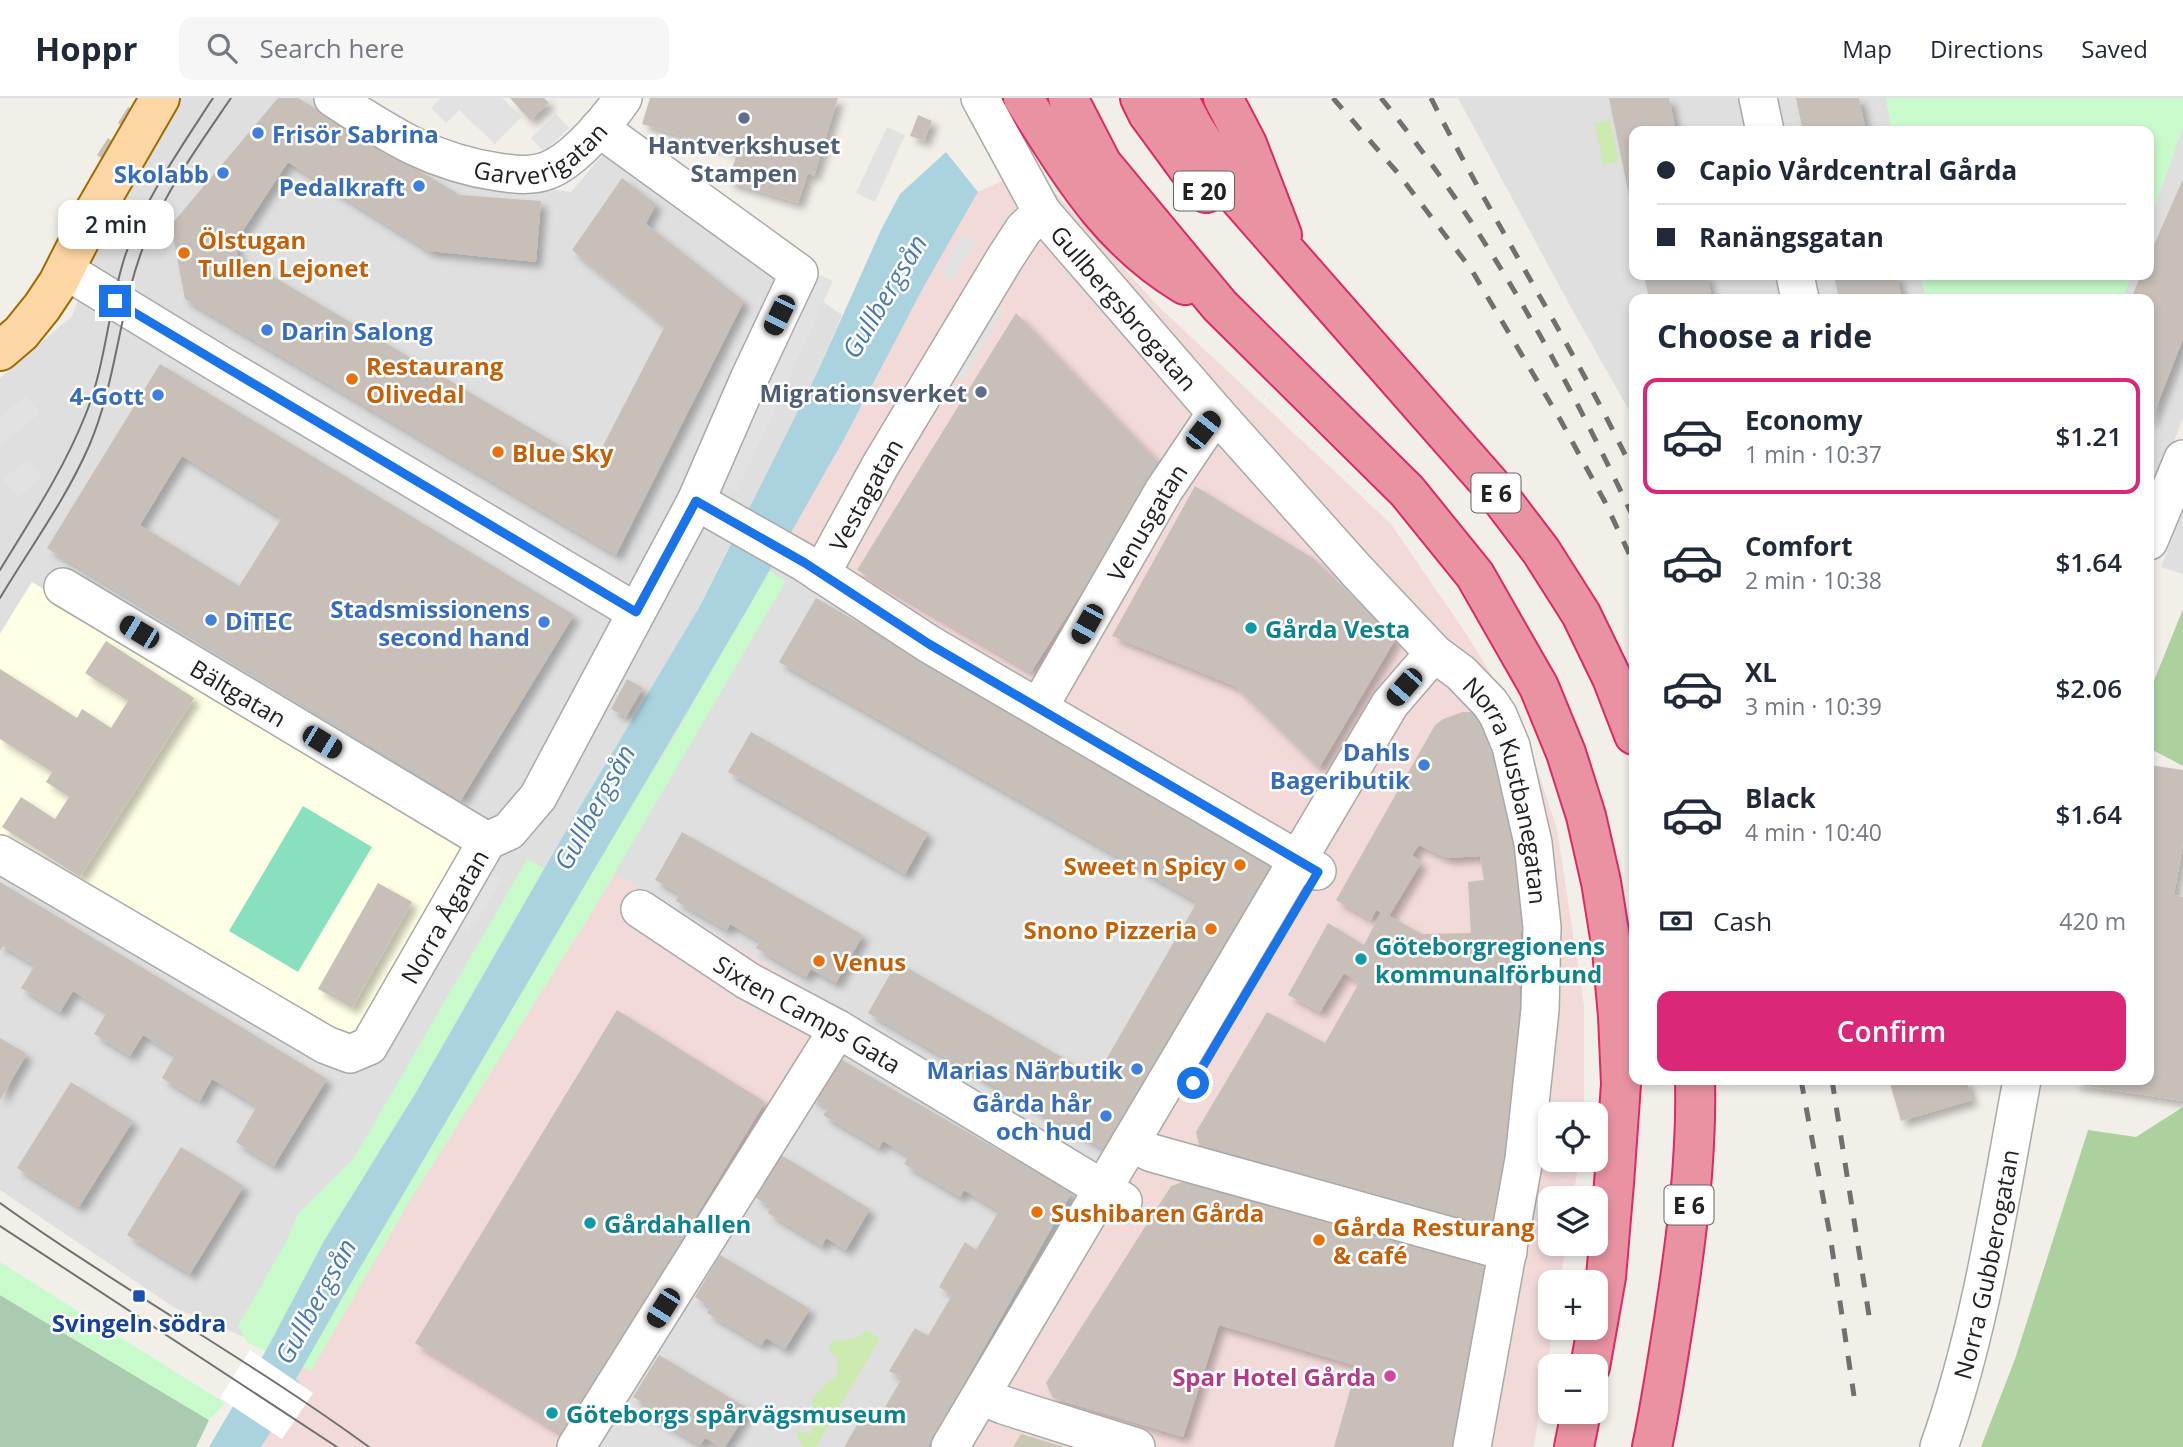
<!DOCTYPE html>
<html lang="en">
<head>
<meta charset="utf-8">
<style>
  body { margin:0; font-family:"Open Sans",sans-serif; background:#f6f6f7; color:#1f2937; height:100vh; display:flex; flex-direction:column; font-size:26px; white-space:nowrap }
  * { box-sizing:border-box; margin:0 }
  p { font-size:23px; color:#747a83 }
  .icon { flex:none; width:38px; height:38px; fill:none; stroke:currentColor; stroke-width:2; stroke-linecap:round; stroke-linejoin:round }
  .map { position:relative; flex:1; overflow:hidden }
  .panel { position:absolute; left:1629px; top:196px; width:525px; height:791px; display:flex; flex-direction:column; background:#fff; border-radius:14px; box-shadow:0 4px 10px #0003 }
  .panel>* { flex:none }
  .hud { position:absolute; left:1629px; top:28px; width:525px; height:154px; border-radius:14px; box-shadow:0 4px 10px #0003; display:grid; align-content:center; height:154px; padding:0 28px; background:#fff }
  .controls { position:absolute; left:1538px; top:1004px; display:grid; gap:14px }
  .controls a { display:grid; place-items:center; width:70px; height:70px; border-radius:14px; background:#fff; box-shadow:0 4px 10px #0003; font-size:35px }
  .end { position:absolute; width:32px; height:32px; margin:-16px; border:9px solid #1a73e8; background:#fff; box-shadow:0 0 0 4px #fff }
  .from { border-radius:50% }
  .bubble { position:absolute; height:49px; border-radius:14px; background:#fff; box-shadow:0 4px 10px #0003; font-size:23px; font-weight:600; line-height:49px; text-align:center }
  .car { position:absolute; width:21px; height:42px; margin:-21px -10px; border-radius:9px; box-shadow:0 0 5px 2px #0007; background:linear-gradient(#222 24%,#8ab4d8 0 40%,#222 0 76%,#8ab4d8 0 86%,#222 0) }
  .hud b { display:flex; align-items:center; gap:24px; height:66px; font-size:26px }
  .hud b+b { border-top:2px solid #e0e1e3 }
  .hud i { width:18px; height:18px; background:#1f2937 }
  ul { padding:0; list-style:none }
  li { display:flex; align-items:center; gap:21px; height:116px; margin:0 14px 10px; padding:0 14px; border:4px solid transparent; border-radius:14px }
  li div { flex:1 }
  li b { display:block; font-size:26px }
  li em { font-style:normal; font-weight:600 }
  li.active { border-color:#db2777 }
  li>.icon { width:63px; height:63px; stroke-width:1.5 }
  h2 { padding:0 28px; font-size:32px; line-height:84px }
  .pay { display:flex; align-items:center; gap:18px; height:77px; padding:0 28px; font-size:26px }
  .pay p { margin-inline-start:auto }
  .primary-button { display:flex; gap:14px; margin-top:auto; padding:14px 28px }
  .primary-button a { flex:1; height:80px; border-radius:14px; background:#db2777; color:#fff; font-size:28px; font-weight:600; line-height:80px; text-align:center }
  header { display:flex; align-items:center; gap:42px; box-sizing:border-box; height:98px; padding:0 35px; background:#fff; border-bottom:2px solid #e0e1e3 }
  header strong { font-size:33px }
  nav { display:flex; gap:38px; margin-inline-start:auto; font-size:24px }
  .search { width:490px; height:63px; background:#f6f6f7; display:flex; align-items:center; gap:18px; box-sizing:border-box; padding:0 24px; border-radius:14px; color:#747a83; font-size:26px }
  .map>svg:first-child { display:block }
  .residential { fill:#e0dfdf }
  .commercial { fill:#f2dad9 }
  .education { fill:#ffffe5 }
  .construction { fill:#c7c7b4 }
  .grass { fill:#cdebb0 }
  .forest { fill:#add19e }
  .cemetery { fill:#aacbaf }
  .park { fill:#c8facc }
  .pitch { fill:#88e0be }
  .parking { fill:#e2e2e2 }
  .water { fill:#aad3df }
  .pier { fill:#fff }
  .building { fill:#c7bfb8; fill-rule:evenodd; filter:url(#shadow) }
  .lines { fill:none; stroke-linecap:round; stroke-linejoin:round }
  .minor-casing { stroke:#a9a9a9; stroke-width:40 }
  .major-casing { stroke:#a06b00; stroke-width:42 }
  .highway-casing { stroke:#dc2a67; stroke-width:42 }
  .minor { stroke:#fff; stroke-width:37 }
  .major { stroke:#fcd6a4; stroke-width:38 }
  .highway { stroke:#e892a2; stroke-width:38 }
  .tram { stroke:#707070; stroke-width:2 }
  .rail { stroke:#707070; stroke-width:5; stroke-dasharray:14 14; stroke-linecap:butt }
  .route { stroke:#1a73e8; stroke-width:9 }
  .service-dot { fill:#5c6f8a; stroke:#fff; stroke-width:2.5 }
  .shop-dot { fill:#3f7fe0; stroke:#fff; stroke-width:2.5 }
  .food-dot { fill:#e8710a; stroke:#fff; stroke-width:2.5 }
  .culture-dot { fill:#0f9aa8; stroke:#fff; stroke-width:2.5 }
  .transit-dot { fill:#1a4fb4; stroke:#fff; stroke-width:2.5 }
  .hotel-dot { fill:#d1479c; stroke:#fff; stroke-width:2.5 }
  .labels { text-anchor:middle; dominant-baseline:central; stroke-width:5; stroke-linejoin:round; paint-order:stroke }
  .shield { fill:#fff; stroke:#646464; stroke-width:2 }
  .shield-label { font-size:23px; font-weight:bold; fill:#222 }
  .shop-label { font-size:24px; font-weight:bold; fill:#366cbe; stroke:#fff; text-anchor:end }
  .service-label { font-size:24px; font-weight:bold; fill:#4e5e75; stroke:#fff }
  .street-label { font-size:24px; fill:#222; stroke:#fff }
  .food-label { font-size:24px; font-weight:bold; fill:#c56008; stroke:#fff; text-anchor:start }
  .culture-label { font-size:24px; font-weight:bold; fill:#0d838f; stroke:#fff; text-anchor:start }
  .transit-label { font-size:24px; font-weight:bold; fill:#164399; stroke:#fff }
  .hotel-label { font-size:24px; font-weight:bold; fill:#b23c85; stroke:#fff; text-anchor:end }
  .water-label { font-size:26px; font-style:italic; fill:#4a7aab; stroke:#fff }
</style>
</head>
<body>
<header>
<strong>Hoppr</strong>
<div class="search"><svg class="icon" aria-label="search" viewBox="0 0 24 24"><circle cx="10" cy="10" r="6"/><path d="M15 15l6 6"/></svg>Search here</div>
<nav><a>Map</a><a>Directions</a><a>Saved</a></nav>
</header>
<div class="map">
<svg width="2183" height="1349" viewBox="0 0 2183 1349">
  <defs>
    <filter id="shadow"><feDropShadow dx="6" dy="6" stdDeviation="3.5" flood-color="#0004"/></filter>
  </defs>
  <rect width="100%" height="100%" fill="#f2efe9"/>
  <path class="residential" d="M178,0H321L482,82L571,94L607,52L842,217L817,275L700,508L575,717L268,1249L175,1210L0,1092V747L32,484L0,536V280L72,218L115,108Z
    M1458,0H1886L1892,33H1634V177H1921L1926,201H1634V321L1574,215Z
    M2183,29V320L2149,407V201H2122L2131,177H2149V124Z
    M2183,413V476L2161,469Z
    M776,460L1303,774L963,1349H569L835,908L598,765Z"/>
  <path class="commercial" d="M1032,69L1158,208L1391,426L1465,534L1523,628L1557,731L1584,907V1017H1550V1062H1579L1573,1101H1550V1146H1566L1560,1185H1550V1230H1553L1534,1349H963L1303,774L776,460L843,343L923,190L978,94Z
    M598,765L835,908L569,1349H261L301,1287L296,1281L341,1202Z"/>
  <path class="education" d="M32,484L459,746L463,766L363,938L336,943L0,747V536Z"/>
  <path class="construction" d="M1021,1336L1064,1349H1013Z"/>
  <path class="grass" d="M1610,22L1619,64L1603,66L1594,25Z
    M866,1231L880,1241L816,1349H803L795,1333L812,1336V1301L828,1283L834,1281L838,1272L837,1260L828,1251L833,1243C846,1242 857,1243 866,1231Z"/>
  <path class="forest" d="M2183,511V668L2149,650V595Z
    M2183,1009V1349H1981L2015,1261L2088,1032L2136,1039Z"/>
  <path class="cemetery" d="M0,1197L209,1322L196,1349H0Z"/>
  <path class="park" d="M1886,0H2183V29L2149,124V33H1892Z
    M1921,177H2131L2122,201H1926Z
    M769,473L786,483L592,814L409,1104L311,1273L248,1245L238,1228L286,1144L298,1116L354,1060L527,761L581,790L669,647Z
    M0,1164L225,1305L209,1322L0,1197Z"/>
  <path class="pitch" d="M303,708L372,749L298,874L229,833Z"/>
  <path class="parking" d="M441,0H502L522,19L495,46L459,12L446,25L431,10Z
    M556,16L569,30L544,54L531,40Z
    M887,29L905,37L875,104L856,95Z
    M963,135L976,143L953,182L940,174Z
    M815,175L833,183L737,394L719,385Z
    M989,202L1004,211L963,282L947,273Z
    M742,217L755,223L736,260L723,254Z
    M233,242L580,453L587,476L227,261L224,247Z
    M26,298L40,315L0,348V319Z
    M28,361L42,379L18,399L3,381Z
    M490,770L502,783L468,837L455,824Z"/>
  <path class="water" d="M946,54L978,94L923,190L843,343L751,505L341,1202L296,1281L301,1286L297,1293L261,1349H209L268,1249L324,1143L415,996L575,717L700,508L817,275L881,132L900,96Z"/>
  <path class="pier" d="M250,1252L313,1295L282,1341L220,1300Z"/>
  <path class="building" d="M278,0H298L460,97L541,103L536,164L429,153L288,64L236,143L238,158L593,367L665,228L572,152L622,80L656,106L646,126L744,203L616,457L185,201L171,127Z
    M510,0H544L549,5L530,22Z
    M650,0H838L814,78L808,75L798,105L728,84L737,55L642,26Z
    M1609,0H1669L1676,33H1634V122Z
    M1796,0H1859L1866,33H1803Z
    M128,9L133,12L123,29L118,25Z
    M918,17L932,23L924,43L910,38Z
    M108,40L114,44L103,61L97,57Z
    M2183,81V241L2149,328V201H2131L2141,177H2149V158Z
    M1644,177H1707L1712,201H1649Z
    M1834,177H1897L1902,201H1839Z
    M1016,215L1162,368L1031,574L857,472Z
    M160,266L574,517L461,702L47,450ZM182,358L282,420L239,488L140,427Z
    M1195,388L1314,461L1396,540L1319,670L1235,588L1112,538Z
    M816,500L1283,770L1116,1058L868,915L897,864L1096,979L1197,804L779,564Z
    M106,543L194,600L80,779L2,729L21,699L55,721L69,699L46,684L52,674L0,641V571L77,620L82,611L111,630L128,603L85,575Z
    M627,581L643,590L626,619L611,611Z
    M1463,614H1475L1501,646L1528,833L1521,835L1519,916L1499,1130L1200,1051L1196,1034L1267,914L1325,945L1359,885L1344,875L1320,914L1288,897L1328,825L1364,847L1381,814L1376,812L1371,822L1336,802L1435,627L1443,621ZM1419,747L1447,760L1480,758L1484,782L1468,784L1471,835L1422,836L1389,818L1421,765L1412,757Z
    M751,634L928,735L905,776L728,674Z
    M2149,667L2183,672V746L2174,797L2183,799V1003L2074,986V982H2149Z
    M682,734L863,837L836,885L811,871L806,879L756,850L760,843L730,826L727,832L676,803L680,796L655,782Z
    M0,784L327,981L274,1068L236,1044L257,1008L212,981L200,1003L162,980L175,957L143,937L130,958L94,936L107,914L73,893L60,914L21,890L35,867L3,848L0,853Z
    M378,785L412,804L352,910L318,891Z
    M617,912L765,1004L564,1337L415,1245Z
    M0,940L27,956L0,1002Z
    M835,958L1072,1094L928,1349H844L864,1315L877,1323L902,1280L889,1273L915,1230L928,1238L952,1197L939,1189L965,1144L976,1152L999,1113L964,1092L960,1099L904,1066L909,1058L883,1043L879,1050L823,1017L828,1010L810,999Z
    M1889,982H1966L1972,1002L1901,1023Z
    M71,984L133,1023L79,1109L17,1070Z
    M181,1049L244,1088L190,1176L127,1137Z
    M781,1057L870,1111L846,1152L826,1140L822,1148L768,1115L771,1109L755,1099Z
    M1183,1084L1480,1164L1492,1184L1462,1349H1334L1357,1268L1219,1227L1183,1339L1053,1300L1046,1285L1171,1088Z
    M720,1157L810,1211L785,1251L766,1240L761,1247L707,1215L711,1209L695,1199Z
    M659,1257L749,1311L725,1349H721L705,1340L700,1347L646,1315L650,1309L633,1299Z"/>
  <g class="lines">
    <defs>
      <g id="minor">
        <path id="s1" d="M333,0C389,36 430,64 498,74C518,77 537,79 555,69C579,56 608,22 623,0"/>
        <path id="s2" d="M980,0L1042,114L1216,315L1356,472L1434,555L1461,575L1490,605L1498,617L1511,648L1533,745L1542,829L1540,912L1524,1061L1472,1349"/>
        <path d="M1758,0L1765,33"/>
        <path d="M65,172L219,266L636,514"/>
        <path d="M1795,177L1800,201"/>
        <path d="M696,403L805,465L929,546L1317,773"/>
        <path d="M2149,443L2183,361"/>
        <path id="s3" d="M821,476L880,368L1005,160L1024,131L1042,114"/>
        <path id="s4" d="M63,489L487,743"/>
        <path id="s5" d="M1039,609L1164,392L1216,315"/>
        <path id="s6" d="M0,756L326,947L350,956L369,948L487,743L509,733L538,699L696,403L749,281L799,175L599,30"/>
        <path id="s7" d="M640,811L748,883L838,931L1123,1103"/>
        <path d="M1130,1045L1152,1055L1508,1154"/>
        <path d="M982,1298L1003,1307L1136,1349"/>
        <path d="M576,1349L838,931"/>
        <path d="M950,1349L1390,606L1434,555"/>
        <path id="s8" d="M1939,1349C1981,1230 1999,1105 2022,982"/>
      </g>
      <path id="major" d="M0,253L21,235L42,209L58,185L94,114L160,0"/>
      <path id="highway" d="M1023,0C1071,75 1107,140 1185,187
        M1068,0L1102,66L1220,208L1407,393L1475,477L1539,589L1566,655L1586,718L1601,784L1612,852L1618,918L1621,986L1614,1085L1606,1179L1590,1269
        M1140,0L1148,16L1206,95
        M1178,0L1194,30L1237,98L1490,386L1541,453L1581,516L1612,580L1634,637
        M1223,0L1247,46L1282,137
        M1574,1349L1581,1314
        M1652,1349C1661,1307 1667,1265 1674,1222C1686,1143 1697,1062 1695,982"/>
    </defs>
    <use href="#minor" class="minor-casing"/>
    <use href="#major" class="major-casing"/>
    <use href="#highway" class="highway-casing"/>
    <use href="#minor" class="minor"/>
    <use href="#major" class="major"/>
    <use href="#highway" class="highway"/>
    <path class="tram" d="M0,472C31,421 63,373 85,318C106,267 108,210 125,158C145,100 180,51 213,0
      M0,500C30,450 66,401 89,348C118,281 119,204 148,137C169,88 201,44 231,0
      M0,1105C120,1191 250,1262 369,1349
      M0,1128L337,1349"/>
    <path class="rail" d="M1333,0L1397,74L1471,171L1561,323L1605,404L1634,466
      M1381,0C1484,127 1565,274 1634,421
      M1431,0C1495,128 1573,247 1634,375
      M1801,982L1830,1137L1854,1298
      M1832,982L1871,1230"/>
  </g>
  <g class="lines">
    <path class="route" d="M115,203L636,514L696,403L805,465L929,546L1318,774L1193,985"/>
  </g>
  <g class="service-dot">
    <circle cx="744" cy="20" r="7"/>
    <circle cx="981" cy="294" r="7"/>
  </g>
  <g class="shop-dot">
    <circle cx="258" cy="35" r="7"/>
    <circle cx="223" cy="75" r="7"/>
    <circle cx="419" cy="88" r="7"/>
    <circle cx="267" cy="232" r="7"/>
    <circle cx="158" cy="297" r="7"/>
    <circle cx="211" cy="522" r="7"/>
    <circle cx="544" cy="524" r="7"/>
    <circle cx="1424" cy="667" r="7"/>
    <circle cx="1137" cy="971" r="7"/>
    <circle cx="1106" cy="1018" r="7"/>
  </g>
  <g class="food-dot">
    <circle cx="184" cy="155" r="7"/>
    <circle cx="352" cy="281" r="7"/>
    <circle cx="498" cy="354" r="7"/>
    <circle cx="1240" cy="767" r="7"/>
    <circle cx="1211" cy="831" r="7"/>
    <circle cx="819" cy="863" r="7"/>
    <circle cx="1037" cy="1114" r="7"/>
    <circle cx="1319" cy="1142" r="7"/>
  </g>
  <g class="culture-dot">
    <circle cx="1251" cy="530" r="7"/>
    <circle cx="1361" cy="861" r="7"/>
    <circle cx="590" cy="1125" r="7"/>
    <circle cx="552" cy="1315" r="7"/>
  </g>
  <rect class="transit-dot" x="132" y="1191" width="14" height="14" rx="3.5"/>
  <circle class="hotel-dot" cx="1390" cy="1278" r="7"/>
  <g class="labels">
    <g class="shield">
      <rect x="1174" y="73.5" width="60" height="39" rx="5"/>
      <rect x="1471.5" y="375.5" width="49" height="39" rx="5"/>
      <rect x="1664.5" y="1087.5" width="49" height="39" rx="5"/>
    </g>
    <g class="shield-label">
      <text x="1204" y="93">E 20</text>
      <text x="1496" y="395">E 6</text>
      <text x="1689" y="1107">E 6</text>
    </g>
    <g class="shop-label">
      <text x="272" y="35" text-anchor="start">Frisör Sabrina</text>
      <text x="209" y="75">Skolabb</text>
      <text x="405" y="88">Pedalkraft</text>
      <text x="281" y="232" text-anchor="start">Darin Salong</text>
      <text x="144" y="297">4-Gott</text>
      <text x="530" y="510">Stadsmissionens<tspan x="530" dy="28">second hand</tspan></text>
      <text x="225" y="522" text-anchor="start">DiTEC</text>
      <text x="1410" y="653">Dahls<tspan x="1410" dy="28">Bageributik</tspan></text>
      <text x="1123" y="971">Marias Närbutik</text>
      <text x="1092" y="1004">Gårda hår<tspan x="1092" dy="28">och hud</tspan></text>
    </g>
    <g class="service-label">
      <text x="744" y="46">Hantverkshuset<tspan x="744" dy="28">Stampen</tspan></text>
      <text x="967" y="294" text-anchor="end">Migrationsverket</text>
    </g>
    <g class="street-label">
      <text stroke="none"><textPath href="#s1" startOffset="231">Garverigatan</textPath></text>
      <text stroke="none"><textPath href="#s2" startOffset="256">Gullbergsbrogatan</textPath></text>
      <text stroke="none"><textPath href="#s3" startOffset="91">Vestagatan</textPath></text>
      <text stroke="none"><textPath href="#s5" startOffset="214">Venusgatan</textPath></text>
      <text stroke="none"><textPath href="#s4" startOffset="205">Bältgatan</textPath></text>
      <text stroke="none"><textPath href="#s2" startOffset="884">Norra Kustbanegatan</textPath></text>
      <text stroke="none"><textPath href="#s6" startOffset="574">Norra Ågatan</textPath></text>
      <text stroke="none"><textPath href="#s7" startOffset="198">Sixten Camps Gata</textPath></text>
      <text stroke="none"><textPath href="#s8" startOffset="189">Norra Gubberogatan</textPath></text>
    </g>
    <g class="food-label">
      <text x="198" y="141">Ölstugan<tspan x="198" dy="28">Tullen Lejonet</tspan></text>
      <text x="366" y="267">Restaurang<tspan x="366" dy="28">Olivedal</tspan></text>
      <text x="512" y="354">Blue Sky</text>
      <text x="1226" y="767" text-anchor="end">Sweet n Spicy</text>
      <text x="1197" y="831" text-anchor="end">Snono Pizzeria</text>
      <text x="833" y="863">Venus</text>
      <text x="1051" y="1114">Sushibaren Gårda</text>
      <text x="1333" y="1128">Gårda Resturang<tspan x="1333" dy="28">&amp; café</tspan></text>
    </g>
    <g class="culture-label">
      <text x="1265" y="530">Gårda Vesta</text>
      <text x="1375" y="847">Göteborgregionens<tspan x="1375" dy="28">kommunalförbund</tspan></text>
      <text x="604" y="1125">Gårdahallen</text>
      <text x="566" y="1315">Göteborgs spårvägsmuseum</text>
    </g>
    <g class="transit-label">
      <text x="139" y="1224">Svingeln södra</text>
    </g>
    <g class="hotel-label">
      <text x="1376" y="1278">Spar Hotel Gårda</text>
    </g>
    <g class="water-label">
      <text transform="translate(884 198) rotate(-59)">Gullbergsån</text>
      <text transform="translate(594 709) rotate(-61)">Gullbergsån</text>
      <text transform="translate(315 1203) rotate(-61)">Gullbergsån</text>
    </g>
  </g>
</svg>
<div class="controls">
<a><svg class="icon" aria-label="locate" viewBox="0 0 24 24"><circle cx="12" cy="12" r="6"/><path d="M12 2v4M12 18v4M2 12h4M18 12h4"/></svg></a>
<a><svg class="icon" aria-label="layers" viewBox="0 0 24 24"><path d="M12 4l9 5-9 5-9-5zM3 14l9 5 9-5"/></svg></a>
<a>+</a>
<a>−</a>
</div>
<i class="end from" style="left:1193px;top:985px"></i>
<i class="end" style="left:115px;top:203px"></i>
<div class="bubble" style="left:58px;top:102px;width:116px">2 min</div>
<i class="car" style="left:779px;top:217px;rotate:206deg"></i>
<i class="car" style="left:1203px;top:332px;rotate:38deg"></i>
<i class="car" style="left:1087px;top:526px;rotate:209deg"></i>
<i class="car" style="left:139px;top:534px;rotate:301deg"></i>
<i class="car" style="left:1404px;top:589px;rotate:221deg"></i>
<i class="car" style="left:322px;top:644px;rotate:121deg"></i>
<i class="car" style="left:663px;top:1210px;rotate:212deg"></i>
<div class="hud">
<b><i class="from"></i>Capio Vårdcentral Gårda</b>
<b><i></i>Ranängsgatan</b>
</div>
<section class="panel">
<h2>Choose a ride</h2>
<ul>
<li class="active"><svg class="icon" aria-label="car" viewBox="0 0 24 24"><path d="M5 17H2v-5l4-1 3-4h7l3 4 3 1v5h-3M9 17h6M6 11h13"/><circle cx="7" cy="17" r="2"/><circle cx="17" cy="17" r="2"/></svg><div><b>Economy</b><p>1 min · 10:37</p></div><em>$1.21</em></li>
<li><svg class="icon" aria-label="car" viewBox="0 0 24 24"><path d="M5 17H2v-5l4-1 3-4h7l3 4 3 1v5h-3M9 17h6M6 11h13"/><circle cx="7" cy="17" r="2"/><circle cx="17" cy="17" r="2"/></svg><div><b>Comfort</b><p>2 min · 10:38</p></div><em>$1.64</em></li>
<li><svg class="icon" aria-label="car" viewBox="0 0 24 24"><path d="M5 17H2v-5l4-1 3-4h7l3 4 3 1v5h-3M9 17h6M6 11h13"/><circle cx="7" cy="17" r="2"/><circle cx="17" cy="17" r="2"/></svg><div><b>XL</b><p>3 min · 10:39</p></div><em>$2.06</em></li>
<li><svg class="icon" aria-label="car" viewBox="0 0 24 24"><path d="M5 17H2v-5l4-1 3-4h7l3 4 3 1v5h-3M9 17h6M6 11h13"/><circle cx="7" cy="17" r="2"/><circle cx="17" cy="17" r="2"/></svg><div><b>Black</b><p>4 min · 10:40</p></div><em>$1.64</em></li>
</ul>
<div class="pay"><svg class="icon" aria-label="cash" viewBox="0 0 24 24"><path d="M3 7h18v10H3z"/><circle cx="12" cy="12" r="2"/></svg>Cash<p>420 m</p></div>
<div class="primary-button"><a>Confirm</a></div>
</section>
</div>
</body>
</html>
